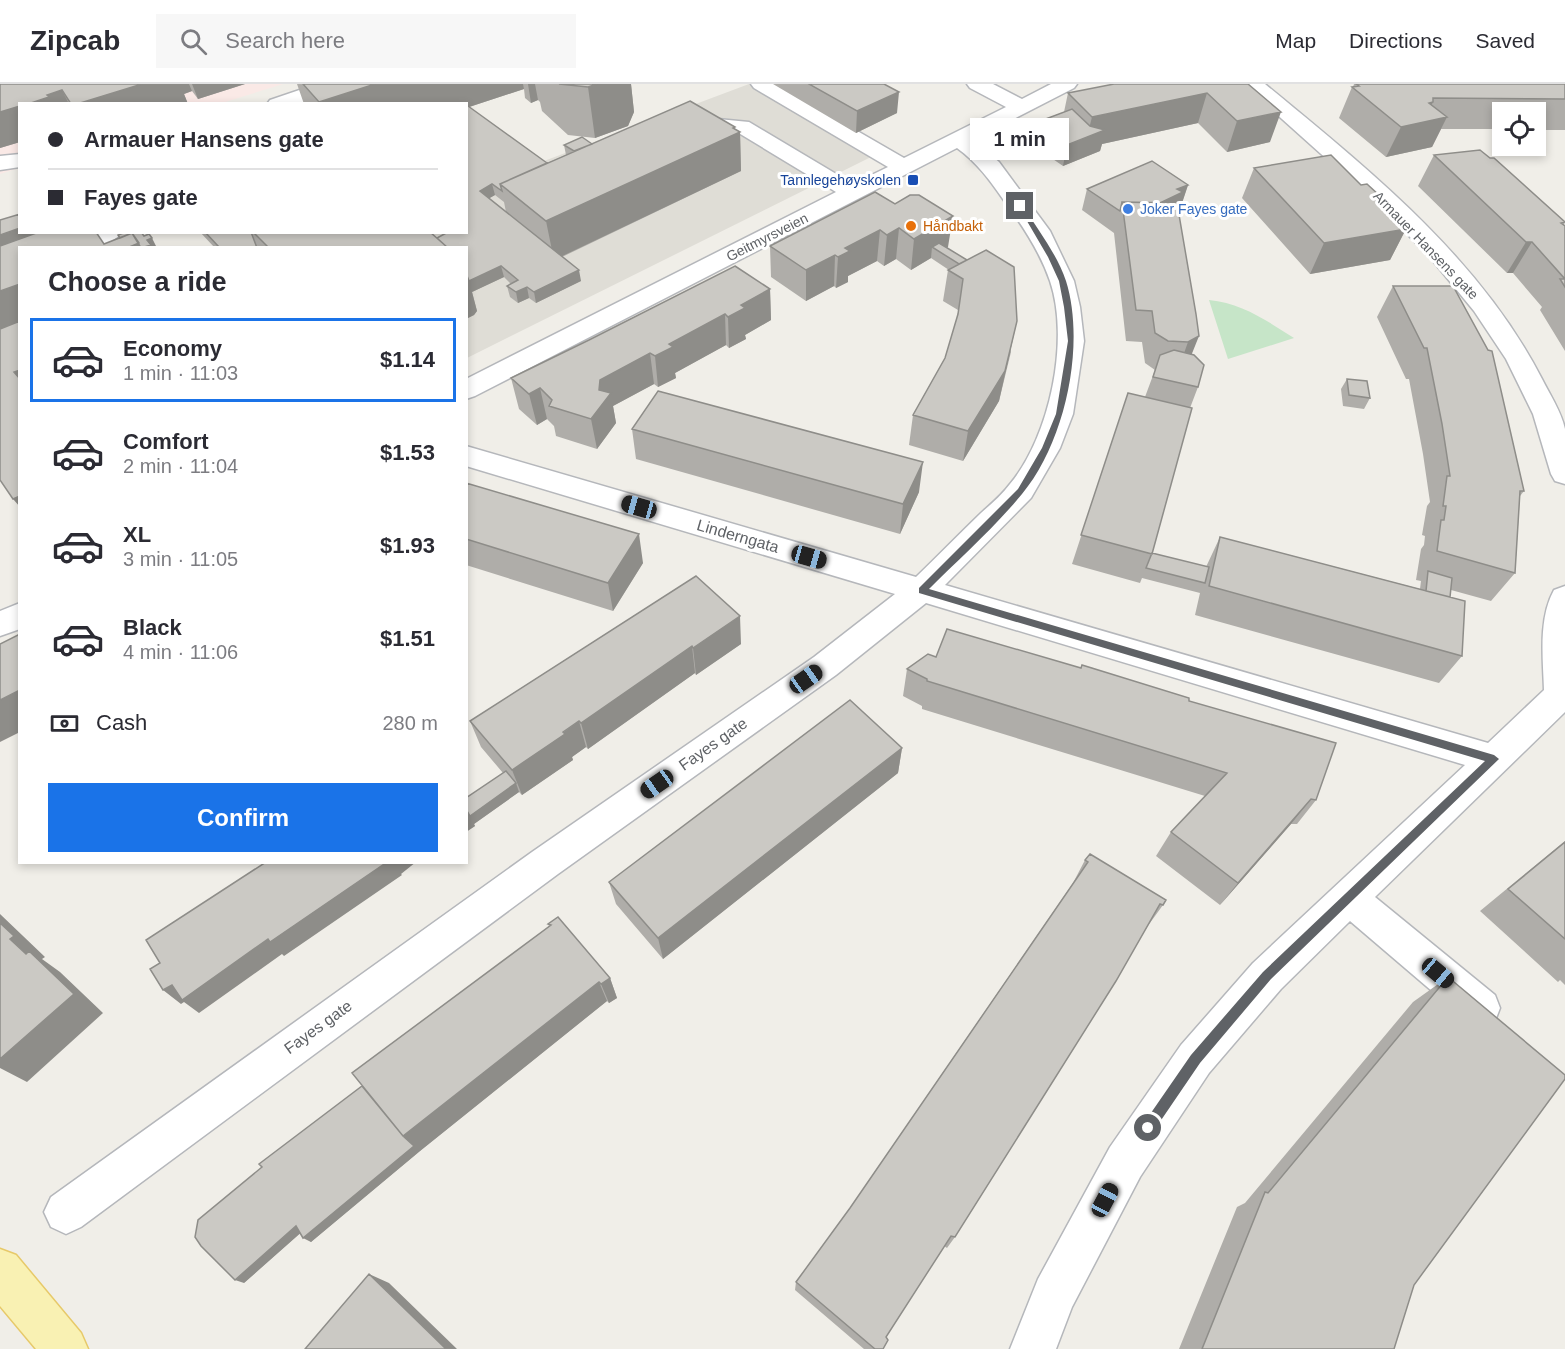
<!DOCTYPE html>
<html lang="en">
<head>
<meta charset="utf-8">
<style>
  body { margin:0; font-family:Helvetica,sans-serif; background:#f7f7f7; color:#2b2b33; height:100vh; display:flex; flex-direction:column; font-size:22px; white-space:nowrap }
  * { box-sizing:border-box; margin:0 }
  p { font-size:20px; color:#7c7c81 }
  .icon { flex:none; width:33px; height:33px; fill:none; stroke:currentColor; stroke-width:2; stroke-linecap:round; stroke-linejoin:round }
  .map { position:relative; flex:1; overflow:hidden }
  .side { position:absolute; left:18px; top:162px; width:450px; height:618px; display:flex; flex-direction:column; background:#fff; border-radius:0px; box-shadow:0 3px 9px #0003 }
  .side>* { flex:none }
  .top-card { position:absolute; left:18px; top:18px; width:450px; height:132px; border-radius:0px; box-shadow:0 3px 9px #0003; display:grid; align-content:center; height:132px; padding:0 30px; background:#fff }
  .tools { position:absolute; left:1492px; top:18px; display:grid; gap:12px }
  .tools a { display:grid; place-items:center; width:54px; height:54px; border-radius:0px; background:#fff; box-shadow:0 3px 9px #0003; font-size:30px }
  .end { position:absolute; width:27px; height:27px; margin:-14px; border:8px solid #5f6266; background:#fff; box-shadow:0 0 0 3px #fff }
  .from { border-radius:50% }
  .bubble { position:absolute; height:42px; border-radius:0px; background:#fff; box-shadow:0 3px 9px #0003; font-size:20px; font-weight:600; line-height:42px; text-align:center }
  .car { position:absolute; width:18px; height:36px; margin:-18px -9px; border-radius:8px; box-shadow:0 0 4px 2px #0007; background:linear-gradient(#222 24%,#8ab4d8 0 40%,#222 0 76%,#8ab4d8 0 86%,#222 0) }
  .top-card b { display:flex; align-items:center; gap:21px; height:57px; font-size:22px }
  .top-card b+b { border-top:2px solid #e1e1e2 }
  .top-card i { width:15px; height:15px; background:#2b2b33 }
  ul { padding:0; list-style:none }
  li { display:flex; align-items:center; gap:18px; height:84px; margin:0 12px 9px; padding:0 18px; border:3px solid transparent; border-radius:0px }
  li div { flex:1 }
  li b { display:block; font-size:22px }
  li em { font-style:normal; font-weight:600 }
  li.on { border-color:#1a73e8 }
  li>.icon { width:54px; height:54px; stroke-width:1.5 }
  h2 { padding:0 30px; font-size:27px; line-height:72px }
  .pay { display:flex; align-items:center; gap:15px; height:66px; padding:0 30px; font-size:22px }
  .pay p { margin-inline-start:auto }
  .action { display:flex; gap:12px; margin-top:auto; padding:12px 30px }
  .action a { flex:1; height:69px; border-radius:0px; background:#1a73e8; color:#fff; font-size:24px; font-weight:600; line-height:69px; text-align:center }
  header { display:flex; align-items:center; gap:36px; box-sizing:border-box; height:84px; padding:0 30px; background:#fff; border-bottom:2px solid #e1e1e2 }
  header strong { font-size:28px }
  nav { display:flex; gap:33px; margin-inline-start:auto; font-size:21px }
  .search { width:420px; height:54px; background:#f7f7f7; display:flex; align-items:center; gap:15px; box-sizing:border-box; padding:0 21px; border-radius:0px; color:#7c7c81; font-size:22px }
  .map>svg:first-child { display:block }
  .education { fill:#dfddd6 }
  .medical { fill:#fae9e6 }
  .green { fill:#c6e5c8 }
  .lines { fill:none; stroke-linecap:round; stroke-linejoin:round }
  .minor-casing { stroke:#b5b7bb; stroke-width:3 }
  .major-casing { stroke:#e7c969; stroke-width:3 }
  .minor { fill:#fff; fill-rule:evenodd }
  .major { fill:#f9f1b3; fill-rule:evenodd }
  .wall { fill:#afada9; fill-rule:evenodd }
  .shaded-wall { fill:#8e8d89 }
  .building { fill:#cbc9c4; stroke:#8e8d89; stroke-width:1.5 }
  .route { fill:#5f6266 }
  .transit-dot { fill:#1a4fb4; stroke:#fff; stroke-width:2 }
  .shop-dot { fill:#3f7fe0; stroke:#fff; stroke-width:2 }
  .food-dot { fill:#e8710a; stroke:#fff; stroke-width:2 }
  .labels { text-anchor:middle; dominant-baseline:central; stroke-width:6; stroke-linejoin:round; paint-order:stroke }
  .far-transit-label { font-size:14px; fill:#164399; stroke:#fff; text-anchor:end }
  .far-shop-label { font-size:14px; fill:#366cbe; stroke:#fff; text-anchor:start }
  .far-food-label { font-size:14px; fill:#c56008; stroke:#fff; text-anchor:start }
  .far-street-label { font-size:14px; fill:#5f6266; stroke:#fff }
  .street-label { font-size:16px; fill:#5f6266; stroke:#fff }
</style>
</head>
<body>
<header>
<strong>Zipcab</strong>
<div class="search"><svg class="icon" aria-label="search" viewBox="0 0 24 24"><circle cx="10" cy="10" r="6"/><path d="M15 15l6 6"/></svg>Search here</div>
<nav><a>Map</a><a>Directions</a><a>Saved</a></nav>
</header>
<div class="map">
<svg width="1565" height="1265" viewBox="0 0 1565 1265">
  <rect width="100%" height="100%" fill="#f0eee8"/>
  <path class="education" d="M749,0L871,73L467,274L466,164H311L346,149L466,148V34L536,80Z"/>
  <path class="medical" d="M0,0H283L222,19L20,20L19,84L0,90Z"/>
  <path class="green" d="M1209,216C1242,219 1267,237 1294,254L1228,275Z"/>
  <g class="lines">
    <defs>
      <path id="minor" d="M317,0H347L344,4L299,20H267L270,16Z
        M751,0H776L904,74L1006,23L970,4L967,0H993L1022,15L1051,0H1077L1074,4L973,56L999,78L1050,147L1074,197L1080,223L1084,257L1073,330L1060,364L1031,414L945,501L1488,659L1544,606C1543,574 1538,535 1554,506L1565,502V628L1375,813L1495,911L1500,924L1495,937L1481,943L1467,937L1350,837L1281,905L1209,989L1140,1093L1072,1223L1056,1265H1010L1038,1195L1110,1063L1181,961L1253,879L1465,681L926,519L836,591L558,790L81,1143L66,1150L51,1143L44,1128L51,1113L532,768L814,573L895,510L466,382V362L916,493C938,472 959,450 981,429C991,420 1002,411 1010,400C1050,352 1070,256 1050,197C1040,168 1023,142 1005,118C991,98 978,79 957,64L475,312L466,315V295L836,108L737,48L719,47L686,57L678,56L675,51L678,46L718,35L749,38L853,100L888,83L754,4Z
        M1243,0H1265C1368,85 1480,174 1542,295C1550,311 1561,327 1565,345C1565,362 1565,383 1565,400L1555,397L1551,390L1533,330L1506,275L1474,227L1433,177L1388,130Z
        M20,70V83L0,86V72Z
        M88,148H122C111,165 76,164 58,164L61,159Z
        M20,519V545L0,552V527Z"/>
      <path id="major" d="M0,1165L16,1171L81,1249L88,1265H36L0,1222Z"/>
    </defs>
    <use href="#minor" class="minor-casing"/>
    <use href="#major" class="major-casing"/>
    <use href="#minor" class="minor"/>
    <use href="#major" class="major"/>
  </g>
  <path class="wall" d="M0,0H245L198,15L192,7L184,10L188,20H20V58L0,64Z
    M297,0H631L634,28L628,42L595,54L568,51L542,27L540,18L538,16L531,19L525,14L524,5L469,23L547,79L566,71L564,61L592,60L735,45L740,48L741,87L562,173L581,197L536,219L529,214L518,219L510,213L507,202L511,200L504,193L472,208L477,227L474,231L466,235V164H212L214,163L200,148H430L437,154L466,148V20H304ZM495,111L504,118L506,128L489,114Z
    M773,0H884L897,29L856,49Z
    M1248,0L1270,58L1227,68L1198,39L1102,60L1100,67L1063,82L1031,60L1035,39L1064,28L1068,9Z
    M1354,0H1565V46H1536V28H1503V45H1441L1432,63L1386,73L1339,34L1352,3H1353Z
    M1434,71L1565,138L1564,141L1565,142V267L1540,226L1542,223L1513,189H1507L1418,102Z
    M1254,84L1361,101L1406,145L1390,176L1310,190L1242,114Z
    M1188,101L1181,122L1178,123V125L1192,270L1198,303L1190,324L1152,469L1206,483L1220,453L1420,505L1421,497L1416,496L1421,465L1424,461L1425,452L1422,451L1427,422L1430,418L1423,370L1409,295H1406L1377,233L1393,202L1524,407L1520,412L1515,489L1491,517L1451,506L1450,513L1462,572L1439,599L1195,531L1200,509L1142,494L1140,499L1072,480L1128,309L1145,313L1155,286L1145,279L1142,258L1126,257L1114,149L1082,126L1087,105Z
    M875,108L948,163L947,164L967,176L1011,268L999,317L963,377L909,361L913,331L945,274L958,230V226L943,217L948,186H949L931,174L911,186L896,175L884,182L877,177L848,192V198L836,204L834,202L806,217L771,193L770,162Z
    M770,205L771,236L745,251L746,255L729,264L726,261L675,289L676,294L658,303L654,300L613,322L616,339L597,365L556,352L554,342L547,335L537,341L519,325L511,294Z
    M1347,295L1370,314L1364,325L1343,322L1341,305Z
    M632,345L919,408L900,450L636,375Z
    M466,399L643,479L613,527L466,481Z
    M696,492L741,560L696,591L695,589L588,665L586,663L572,673L573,676L522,711L519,708L474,740L475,742L466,748V714L503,689L481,663L470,637Z
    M936,573L1189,617L1316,716L1297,740H1291L1220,821L1156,772L1171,748L1205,712L922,625V622L903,612L907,585Z
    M902,664L898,689L663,875L616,820L609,798Z
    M1565,757V901L1560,896L1558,898L1480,827Z
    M1085,776L1163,821L1147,843L955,1153L947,1164L944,1162L886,1253L883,1265H864L795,1206L796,1198L850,1124L1073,799Z
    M558,833L610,894L617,914L609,919L607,917L420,1067L311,1158L300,1149L244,1199L362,1002L549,842L548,840Z
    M1448,893L1414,1201L1394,1265H1179L1237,1123L1245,1119L1413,918Z"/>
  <path class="shaded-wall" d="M142,0H189L192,7L184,10L188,20H77Z
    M192,0H245L198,15Z
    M368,0H523L524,5L466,24V20H319V18Z
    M528,0H535L538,16L531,19Z
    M597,0H631L634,28L628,42L595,54L588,3Z
    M62,6L69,20H28L47,11Z
    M899,8L897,29L856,49L857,27Z
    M1207,9L1198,39L1102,60L1100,67L1063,82L1067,61L1087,53L1092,33Z
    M1433,18L1423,38L1447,33L1432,63L1386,73L1401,43L1429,19Z
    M20,22V58L0,64V28Z
    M1281,28L1270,58L1227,68L1237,37Z
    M735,43V50L740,48L741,87L554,176L546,137Z
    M492,100L495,111L483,118L480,107Z
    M1188,101L1181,122L1178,123L1176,130L1156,121L1177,105Z
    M953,132L948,163L940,168L932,163L931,174L911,186L914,155Z
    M20,144V148H45L0,164V151Z
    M899,144L896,175L884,182L887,151Z
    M1406,145L1390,176L1310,190L1324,159Z
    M880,146L877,177L848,192V198L836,204L838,173L845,164Z
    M152,154L157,164H143L147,156Z
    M1526,158H1532L1513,189H1507Z
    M139,159L141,164H127Z
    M835,171L834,202L806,217V186Z
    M501,182L504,193L472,208L477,227L474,231L466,235V189Z
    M579,186L581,197L536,219L534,208Z
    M20,200V238L0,245V207Z
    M527,203L529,214L518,219L516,208Z
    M770,205L771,236L745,251L746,255L729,264L728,233L741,221Z
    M725,230L726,261L675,289L676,294L658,303L655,272L669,260Z
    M1017,237L999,317L963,377L968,347Z
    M1199,252L1187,282L1177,289L1188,258Z
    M650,269L654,300L613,322L616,339L597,365L591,335L599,306L600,296Z
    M20,286V296L14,288Z
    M540,304L547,335L537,341L529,310Z
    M923,378L919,408L900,450L903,420Z
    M20,412V423L13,415Z
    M639,450L643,479L613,527L608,499Z
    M740,532L741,560L696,591L693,564Z
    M692,562L695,589L588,665L581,639Z
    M20,606V648L0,658V616Z
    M579,637L586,663L572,673L573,676L522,711L512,686Z
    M902,664L898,689L663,875L658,854Z
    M516,699L519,708L474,740L475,742L466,748V725Z
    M1311,715L1291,740L1220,821L1238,799Z
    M387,778H416L401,790L402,791L284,872L282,870L199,929L184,918L181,920L163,906L172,901L268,855Z
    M0,830L45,873L42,875L60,888L103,929L27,998L0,984V975L26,870L10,855L0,839Z
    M610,894L617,914L609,919L601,900Z
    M599,898L607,917L420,1067L311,1158L303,1154L403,1052Z
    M296,1142L304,1146L244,1199L235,1196Z
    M369,1190L389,1199L457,1265H446Z"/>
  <path class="building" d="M0,0H142L77,20H71L62,6L47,11L49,13L28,20H20V22L0,28Z
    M303,0H375L319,18Z
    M559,0H597L588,3Z
    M809,0H884L899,8L857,27Z
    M1114,0H1248L1281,28L1237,37L1207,9L1092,33L1068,9Z
    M1356,0H1565V15L1433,14V18L1429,19L1447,33L1401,43L1352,3L1359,2Z
    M690,17L735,43L733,44L740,48L546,137L500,100Z
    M468,22L547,79L500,100L502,107L492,100L480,107L579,186L534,208L527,203L516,208L507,202L518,196L501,182L469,197L466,189V164H448L437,154L448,148H466V23Z
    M1072,25L1090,42L1105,46L1067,61L1035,39Z
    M582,53L592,60L574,67L564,61Z
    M1480,66L1490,74H1494L1565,138L1561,139L1565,142V195L1532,158H1526L1434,71Z
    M1331,71L1361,101L1367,100L1380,112L1373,113L1406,145L1324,159L1254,84Z
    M1152,77L1188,101L1177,105L1183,108L1160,119L1122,118L1120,127L1087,105Z
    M875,108L895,120L910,111H919L953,132L914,155L899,144L887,151L880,146L845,164L850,167L838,173L835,171L806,186L770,162Z
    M1122,118L1177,119L1196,230L1199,252L1188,258L1168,257L1155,249L1152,227L1136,226Z
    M20,130V144L0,151V136Z
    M39,148H96L104,160L132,149L139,159L127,164H20V200L0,207V162Z
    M126,148H141L144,152L149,150L152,154L147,156L151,161L141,164L132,149L120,154L118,151Z
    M205,148H251L257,164H212L218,162Z
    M253,148H430L448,164H269Z
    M939,159L967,176L959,180L932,163Z
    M986,166L1014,183L1017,237L1005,287L968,347L913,331L945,274L958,230L963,195L948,186Z
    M735,182L770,205L741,221L745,224L728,233L725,230L669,260L673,263L655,272L650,269L600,296L599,306L611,309L591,335L549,322L552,316L540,304L529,310L511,294L589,256Z
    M1560,195H1565V203Z
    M1393,202H1453L1488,266L1492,267L1524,407H1520L1515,489L1437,467L1441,436H1444L1446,422H1443L1447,392H1450L1442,340L1427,264H1424Z
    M20,237V286L14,288L20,295V412L13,415L0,396V245Z
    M1174,266L1194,271L1204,281L1198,303L1153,293L1160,271Z
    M1347,295L1367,297L1370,314L1349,311Z
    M658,307L923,378L903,420L632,345Z
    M1128,309L1192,324L1152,470L1081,451Z
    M466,399L639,450L608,499L466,455Z
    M1220,453L1465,517L1462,572L1209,502Z
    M1152,469L1209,483L1205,499L1146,484Z
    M1428,487L1452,494L1450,513L1426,507Z
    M696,492L740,532L693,564L692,562L581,639L579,637L563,648L565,650L512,686L470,637Z
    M947,545L1081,584L1082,581L1189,614V617L1336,659L1316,716L1311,715L1238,799L1171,748L1227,689L927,597V595L907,585L928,570L936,573Z
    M20,550V606L0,616V560Z
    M850,616L902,664L658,854L609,798Z
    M506,687L516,699L470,732L466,725V714Z
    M1565,758V855L1508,805Z
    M1090,770L1166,816L1163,821L1160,820L1116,897L955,1153L951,1152L886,1253L888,1256L883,1265H875L796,1198L850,1124L1088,778L1085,776Z
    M266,778H387L270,858L268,855L182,916L172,901L163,906L150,885L160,879L146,856Z
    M558,833L610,894L601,900L599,898L403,1052L352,989L551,841L548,840Z
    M0,839L14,852L10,855L26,870L29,867L74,910L0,975Z
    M1448,893L1565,991V995L1414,1201L1394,1265H1202L1265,1108L1268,1109Z
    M362,1002L403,1052L414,1062L303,1154L296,1142L235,1196L201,1162L195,1153L198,1136L262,1083L259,1080Z
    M369,1190L446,1265H305Z"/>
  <path class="route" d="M1017,120L1023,122C1038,146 1057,170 1066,197C1086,261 1065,359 1022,410C994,444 960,474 929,505L1494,671L1499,675L1271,895L1200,979L1153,1048L1148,1050L1142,1044L1144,1039L1191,971L1263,888L1485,677L919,509V504L1018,405L1042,364L1056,330L1068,257L1064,223L1059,197L1048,173Z"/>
  <rect class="transit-dot" x="907" y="90" width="12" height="12" rx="3"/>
  <circle class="shop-dot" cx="1128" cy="125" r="6"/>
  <circle class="food-dot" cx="911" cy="142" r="6"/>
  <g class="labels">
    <g class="far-transit-label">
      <text x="901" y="96">Tannlegehøyskolen</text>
    </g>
    <g class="far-shop-label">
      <text x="1140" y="125">Joker Fayes gate</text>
    </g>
    <g class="far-food-label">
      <text x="923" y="142">Håndbakt</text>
    </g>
    <g class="far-street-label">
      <text transform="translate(767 153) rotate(-27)">Geitmyrsveien</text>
      <text transform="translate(1426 161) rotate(46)">Armauer Hansens gate</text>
    </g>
    <g class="street-label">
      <text transform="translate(738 452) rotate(16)">Linderngata</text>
      <text transform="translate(713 660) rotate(-35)">Fayes gate</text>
      <text transform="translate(318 943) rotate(-36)">Fayes gate</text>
    </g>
  </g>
</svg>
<div class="tools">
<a><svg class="icon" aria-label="locate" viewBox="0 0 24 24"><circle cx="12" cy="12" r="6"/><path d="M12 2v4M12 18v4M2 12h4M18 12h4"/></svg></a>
</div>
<i class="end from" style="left:1148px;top:1044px"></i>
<i class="end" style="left:1020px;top:122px"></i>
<div class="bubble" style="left:970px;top:34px;width:99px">1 min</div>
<i class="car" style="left:639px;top:423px;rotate:286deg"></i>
<i class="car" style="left:809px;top:473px;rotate:106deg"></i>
<i class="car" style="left:806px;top:595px;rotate:55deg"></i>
<i class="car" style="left:657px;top:700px;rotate:235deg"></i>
<i class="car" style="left:1438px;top:889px;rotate:130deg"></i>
<i class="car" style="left:1105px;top:1116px;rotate:28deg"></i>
<div class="top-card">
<b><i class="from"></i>Armauer Hansens gate</b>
<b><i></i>Fayes gate</b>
</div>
<section class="side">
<h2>Choose a ride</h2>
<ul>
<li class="on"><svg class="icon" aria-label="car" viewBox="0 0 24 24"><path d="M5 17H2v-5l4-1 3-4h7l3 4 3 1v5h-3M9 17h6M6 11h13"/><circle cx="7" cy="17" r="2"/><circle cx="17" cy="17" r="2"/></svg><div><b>Economy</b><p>1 min · 11:03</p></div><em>$1.14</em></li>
<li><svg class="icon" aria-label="car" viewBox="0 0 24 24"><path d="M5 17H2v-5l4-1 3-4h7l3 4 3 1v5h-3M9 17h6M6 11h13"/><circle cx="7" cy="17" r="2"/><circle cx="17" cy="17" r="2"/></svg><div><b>Comfort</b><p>2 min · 11:04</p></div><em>$1.53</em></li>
<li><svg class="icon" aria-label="car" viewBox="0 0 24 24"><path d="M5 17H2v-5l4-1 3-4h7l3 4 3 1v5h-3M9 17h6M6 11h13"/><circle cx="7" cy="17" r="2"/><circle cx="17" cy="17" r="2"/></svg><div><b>XL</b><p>3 min · 11:05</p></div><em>$1.93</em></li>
<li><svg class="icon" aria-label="car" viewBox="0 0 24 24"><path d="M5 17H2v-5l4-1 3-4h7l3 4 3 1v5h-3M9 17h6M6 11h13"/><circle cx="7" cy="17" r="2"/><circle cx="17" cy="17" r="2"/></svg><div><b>Black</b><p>4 min · 11:06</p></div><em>$1.51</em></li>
</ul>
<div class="pay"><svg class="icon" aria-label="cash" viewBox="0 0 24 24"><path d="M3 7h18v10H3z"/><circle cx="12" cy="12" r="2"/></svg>Cash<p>280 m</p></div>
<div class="action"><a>Confirm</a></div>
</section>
</div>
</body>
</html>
